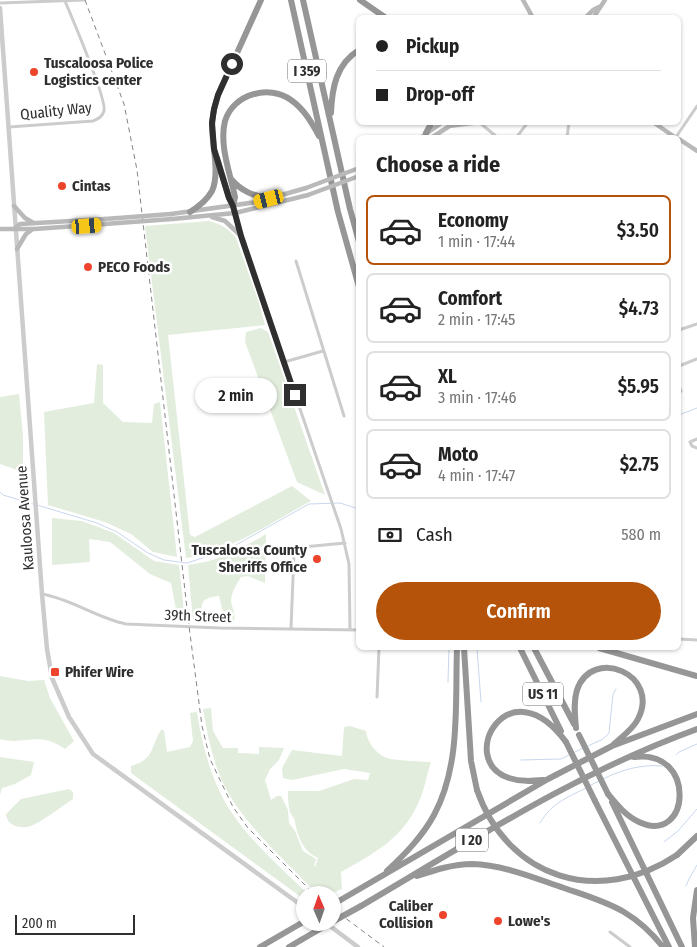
<!DOCTYPE html>
<html lang="en">
<head>
<meta charset="utf-8">
<style>
  body { margin:0; font-family:"Fira Sans Condensed",sans-serif; background:#f6f6f6; color:#222; height:100vh; display:flex; flex-direction:column; font-size:19px; white-space:nowrap }
  * { box-sizing:border-box; margin:0 }
  p { font-size:16px; color:#767676 }
  .icon { flex:none; width:28px; height:28px; fill:none; stroke:currentColor; stroke-width:2; stroke-linecap:round; stroke-linejoin:round }
  .map { position:relative; flex:1; overflow:hidden }
  .panel { position:absolute; left:356px; top:135px; width:325px; height:515px; display:flex; flex-direction:column; background:#fff; border-radius:8px; box-shadow:0 1px 4px #0004 }
  .panel>* { flex:none }
  .hud { position:absolute; left:356px; top:15px; width:325px; height:110px; border-radius:8px; box-shadow:0 1px 4px #0004; display:grid; align-content:center; height:110px; padding:0 20px; background:#fff }
  .needle { width:32px; rotate:358deg }
  .tools { position:absolute; left:296px; top:886px; display:grid; gap:10px }
  .tools a { display:grid; place-items:center; width:45px; height:45px; border-radius:50%; background:#fff; box-shadow:0 1px 4px #0004; font-size:25px }
  .scale { position:absolute; left:15px; bottom:12px; width:120px; box-sizing:border-box; padding-left:5px; border:2px solid #2f2f2f; border-top:0; font-size:14px; line-height:18px; white-space:nowrap; color:#2f2f2f; -webkit-text-stroke:4px #fff; paint-order:stroke }
  .end { position:absolute; width:22px; height:22px; margin:-11px; border:6px solid #2f2f2f; background:#fff; box-shadow:0 0 0 2px #fff }
  .from { border-radius:50% }
  .bubble { position:absolute; height:35px; border-radius:18px; background:#fff; box-shadow:0 1px 4px #0004; font-size:16px; font-weight:600; line-height:35px; text-align:center }
  .car { position:absolute; width:15px; height:30px; margin:-15px -8px; border-radius:6px; box-shadow:0 0 4px 1px #0007; background:linear-gradient(#f5c518 24%,#345 0 40%,#f5c518 0 76%,#345 0 86%,#f5c518 0) }
  .hud b { display:flex; align-items:center; gap:18px; height:48px; font-size:19px }
  .hud b+b { border-top:1px solid #e0e0e0 }
  .hud i { width:12px; height:12px; background:#222 }
  ul { padding:0; list-style:none }
  li { display:flex; align-items:center; gap:15px; height:70px; margin:0 10px 8px; padding:0 10px; border:2px solid #e0e0e0; border-radius:8px }
  li div { flex:1 }
  li b { display:block; font-size:19px }
  li em { font-style:normal; font-weight:600 }
  li.current { border-color:#b45309 }
  li>.icon { width:45px; height:45px; stroke-width:1.5 }
  h2 { padding:0 20px; font-size:22px; line-height:60px }
  .pay { display:flex; align-items:center; gap:12px; height:55px; padding:0 20px; font-size:19px }
  .pay p { margin-inline-start:auto }
  .button { display:flex; gap:10px; margin-top:auto; padding:10px 20px }
  .button a { flex:1; height:58px; border-radius:30px; background:#b45309; color:#fff; font-size:20px; font-weight:600; line-height:58px; text-align:center }
  .map>svg:first-child { display:block }
  .green { fill:#e2eddd }
  .lines { fill:none; stroke-linecap:round; stroke-linejoin:round }
  .stream { stroke:#c8d7ed; stroke-width:1 }
  .minor { stroke:#ccc; stroke-width:3 }
  .tertiary { stroke:#ccc; stroke-width:4.5 }
  .secondary { stroke:#b9b9b9; stroke-width:4.5 }
  .motorway { stroke:#969696; stroke-width:6 }
  .rail { stroke:#848484; stroke-width:1; stroke-dasharray:5 4; stroke-linecap:butt }
  .secondary-bridge { stroke:#b9b9b9; stroke-width:4.5 }
  .motorway-bridge { stroke:#969696; stroke-width:6 }
  .route { stroke:#2f2f2f; stroke-width:6 }
  .poi-dot { fill:#ed442b; stroke:#fff; stroke-width:2 }
  .labels { text-anchor:middle; dominant-baseline:central; stroke-width:5; stroke-linejoin:round; paint-order:stroke }
  .shield { fill:#fff; stroke:#6d6d6d; stroke-width:1 }
  .shield-label { font-size:14px; font-weight:bold; fill:#2f2f2f }
  .poi-label { font-size:15px; font-weight:bold; fill:#2f2f2f; stroke:#fff; text-anchor:start }
  .street-label { font-size:15px; fill:#2f2f2f; stroke:#fff }
</style>
</head>
<body>
<div class="map">
<svg width="697" height="947" viewBox="0 0 697 947">
  <rect width="100%" height="100%" fill="#fff"/>
  <path class="green" d="M209,221C221,224 229,229 236,238L259,303L265,325L168,335L190,535L195,537L292,486L311,501C272,522 229,552 186,558L145,226Z
    M261,328L268,332L325,495L297,482L245,342L246,332Z
    M97,364L103,365V403L123,422L152,423L154,404L160,402L177,557L153,552L131,534L105,522L48,505L44,412L94,403Z
    M19,394L23,436V472L0,464V397Z
    M52,518L82,521L114,533L154,561L179,565L185,621L178,620L171,583L150,574L110,542L89,539L90,562L52,565Z
    M266,534L265,583L248,576L241,577C237,584 231,592 231,601C232,608 236,614 234,622H227L225,621L219,596C199,598 201,604 202,622L193,621L188,565C219,561 240,550 266,534Z
    M0,676L28,681L44,680L50,698L74,741L65,749C38,730 26,746 0,739Z
    M211,708L213,731L223,748H238V753L259,754V747L284,748L279,760L270,769L265,780L271,800L277,796H281L288,810L289,823L295,831L303,851L316,859L314,866L315,867L318,858C303,851 298,838 295,822C295,818 291,815 290,812C288,805 288,798 288,791H319L354,779L368,780L370,773L344,769L292,780L283,778L282,768L292,750L342,756L344,727L350,726L366,731C367,742 376,754 387,758C397,761 419,761 431,762C427,774 425,787 420,799C405,837 375,853 341,872L342,889L328,895L316,893C286,861 248,828 227,791C213,765 208,737 203,709Z
    M197,712C201,740 210,775 224,800C242,834 281,868 309,895H305V900L131,773V766C155,759 150,748 161,730H164L167,752L190,747L193,741L190,713Z
    M0,757L34,762L31,775L15,784L2,788L0,795Z
    M69,789L73,792V799C60,807 48,818 33,825C23,830 7,827 6,814L21,799Z"/>
  <g class="lines">
    <path class="stream" d="M679,415L697,408
      M0,492L3,495L33,504
      M37,505L97,523L117,532L148,553L164,560L187,563L227,550L309,504L340,503L359,509
      M477,648L481,702
      M448,682L449,648
      M588,746L603,739L609,733L613,694L616,689
      M575,752L583,748
      M676,755L679,752L697,744
      M521,760L561,759L569,755
      M603,779C621,770 641,764 662,766
      M589,786L599,781
      M540,823C552,803 566,798 586,788
      M664,842L678,831L697,809
      M686,886L689,879L697,865"/>
    <path class="minor" d="M0,3L84,0
      M479,122L498,138
      M9,127L93,121C98,119 102,117 104,111C107,99 72,18 65,1
      M676,137L697,106
      M516,138L528,122
      M567,138L569,122
      M235,213L241,236L341,529L349,564L350,630
      M296,261L344,416
      M679,330L697,324
      M284,362L323,351
      M679,366L697,359
      M679,387L681,391L679,394
      M697,439L690,442L692,446L697,448
      M42,594C72,599 96,618 126,624L220,628L359,630
      M291,628L294,553L298,549L303,547L345,543
      M679,639L697,640
      M377,697L379,648
      M610,932L630,947"/>
    <path class="tertiary" d="M0,8L42,594L47,649L52,678L69,717L93,754L305,908
      M326,923L358,947"/>
    <path class="secondary" d="M523,0L533,18
      M585,18L593,10L601,6
      M593,18L605,0
      M653,122L676,138
      M449,126L480,122
      M420,138L443,122
      M431,138L451,125
      M679,139L697,151
      M14,206L25,218L32,222
      M171,214L257,202L306,188
      M212,217L225,221L241,236
      M172,219L235,213L308,195
      M15,228L20,224L105,219
      M0,229H34L105,224
      M17,249L26,234L33,229"/>
    <path class="motorway" d="M291,0L338,212L359,287
      M303,0L350,209L359,242
      M360,0L386,18
      M331,113C332,88 336,64 359,50
      M426,133L432,122
      M217,158L229,198L233,206
      M231,179C242,192 253,195 269,199
      M233,206L235,197C230,173 219,145 225,121C233,94 269,84 291,100C304,109 312,123 319,136
      M190,212C198,207 207,200 212,191C220,174 212,144 212,126C212,115 215,105 218,95L261,0
      M464,648L471,761L477,790
      M520,648L561,731
      M534,648L574,724
      M599,648L697,676
      M576,728C575,716 573,703 577,690C592,646 661,674 638,719C633,729 623,736 614,744
      M544,780C532,781 521,782 509,778C455,760 509,664 566,742
      M608,794C617,805 626,816 639,822C691,846 697,748 634,757
      M595,801L669,947
      M612,802L682,947
      M677,855L697,836
      M387,871C405,854 422,837 434,815C461,765 455,703 457,648
      M417,876C435,870 453,864 472,864C504,865 534,878 564,888C584,895 605,901 624,912C639,921 652,933 663,947
      M332,905L548,779L612,746L697,714
      M361,906C470,842 578,772 697,729
      M260,947L305,921
      M289,947L301,940
      M695,947L693,918L697,890"/>
    <path class="rail" d="M85,0L124,104L137,170L189,626L202,726L210,759L233,807L248,828L315,895
      M332,908L384,947"/>
    <path class="secondary-bridge" d="M306,188L359,168
      M308,195L359,176
      M105,219L171,214
      M105,224L172,219"/>
    <path class="motorway-bridge" d="M579,735L608,794
      M566,742L595,801
      M477,790C508,879 599,907 677,855
      M332,922L361,906
      M301,940L332,922"/>
  </g>
  <g class="lines">
    <path class="route" d="M232,64L218,95L214,109L212,123L214,149L229,198L233,206L241,236L295,395"/>
  </g>
  <g class="poi-dot">
    <circle cx="34" cy="72" r="5"/>
    <circle cx="62" cy="186" r="5"/>
    <circle cx="88" cy="267" r="5"/>
    <circle cx="317" cy="559" r="5"/>
    <rect x="50" y="667" width="10" height="10" rx="2.5"/>
    <circle cx="443" cy="915" r="5"/>
    <circle cx="498" cy="921" r="5"/>
  </g>
  <g class="labels">
    <g class="shield">
      <rect x="288" y="59.5" width="38" height="23" rx="4"/>
      <rect x="523" y="682.5" width="40" height="23" rx="4"/>
      <rect x="456" y="828.5" width="32" height="23" rx="4"/>
    </g>
    <g class="shield-label">
      <text x="307" y="71">I 359</text>
      <text x="543" y="694">US 11</text>
      <text x="472" y="840">I 20</text>
    </g>
    <g class="poi-label">
      <text x="44" y="63">Tuscaloosa Police<tspan x="44" dy="17">Logistics center</tspan></text>
      <text x="72" y="186">Cintas</text>
      <text x="98" y="267">PECO Foods</text>
      <text x="307" y="550" text-anchor="end">Tuscaloosa County<tspan x="307" dy="17">Sheriffs Office</tspan></text>
      <text x="65" y="672">Phifer Wire</text>
      <text x="433" y="906" text-anchor="end">Caliber<tspan x="433" dy="17">Collision</tspan></text>
      <text x="508" y="921">Lowe's</text>
    </g>
    <g class="street-label">
      <text transform="translate(56 111) rotate(-6)">Quality Way</text>
      <text transform="translate(25 518) rotate(-94)">Kauloosa Avenue</text>
      <text transform="translate(198 616) rotate(2)">39th Street</text>
    </g>
  </g>
</svg>
<div class="tools">
<a><svg class="needle" viewBox="-14 -14 28 28"><path d="M0-13l5 13h-10z" fill="#e53935"/><path d="M0 13l5-13h-10z" fill="#767676"/></svg></a>
</div>
<div class="scale">200 m</div>
<i class="end from" style="left:232px;top:64px"></i>
<i class="end" style="left:295px;top:395px"></i>
<div class="bubble" style="left:195px;top:378px;width:82px">2 min</div>
<i class="car" style="left:269px;top:199px;rotate:256deg"></i>
<i class="car" style="left:87px;top:226px;rotate:86deg"></i>
<div class="hud">
<b><i class="from"></i>Pickup</b>
<b><i></i>Drop-off</b>
</div>
<section class="panel">
<h2>Choose a ride</h2>
<ul>
<li class="current"><svg class="icon" aria-label="car" viewBox="0 0 24 24"><path d="M5 17H2v-5l4-1 3-4h7l3 4 3 1v5h-3M9 17h6M6 11h13"/><circle cx="7" cy="17" r="2"/><circle cx="17" cy="17" r="2"/></svg><div><b>Economy</b><p>1 min · 17:44</p></div><em>$3.50</em></li>
<li><svg class="icon" aria-label="car" viewBox="0 0 24 24"><path d="M5 17H2v-5l4-1 3-4h7l3 4 3 1v5h-3M9 17h6M6 11h13"/><circle cx="7" cy="17" r="2"/><circle cx="17" cy="17" r="2"/></svg><div><b>Comfort</b><p>2 min · 17:45</p></div><em>$4.73</em></li>
<li><svg class="icon" aria-label="car" viewBox="0 0 24 24"><path d="M5 17H2v-5l4-1 3-4h7l3 4 3 1v5h-3M9 17h6M6 11h13"/><circle cx="7" cy="17" r="2"/><circle cx="17" cy="17" r="2"/></svg><div><b>XL</b><p>3 min · 17:46</p></div><em>$5.95</em></li>
<li><svg class="icon" aria-label="car" viewBox="0 0 24 24"><path d="M5 17H2v-5l4-1 3-4h7l3 4 3 1v5h-3M9 17h6M6 11h13"/><circle cx="7" cy="17" r="2"/><circle cx="17" cy="17" r="2"/></svg><div><b>Moto</b><p>4 min · 17:47</p></div><em>$2.75</em></li>
</ul>
<div class="pay"><svg class="icon" aria-label="cash" viewBox="0 0 24 24"><path d="M3 7h18v10H3z"/><circle cx="12" cy="12" r="2"/></svg>Cash<p>580 m</p></div>
<div class="button"><a>Confirm</a></div>
</section>
</div>
</body>
</html>
